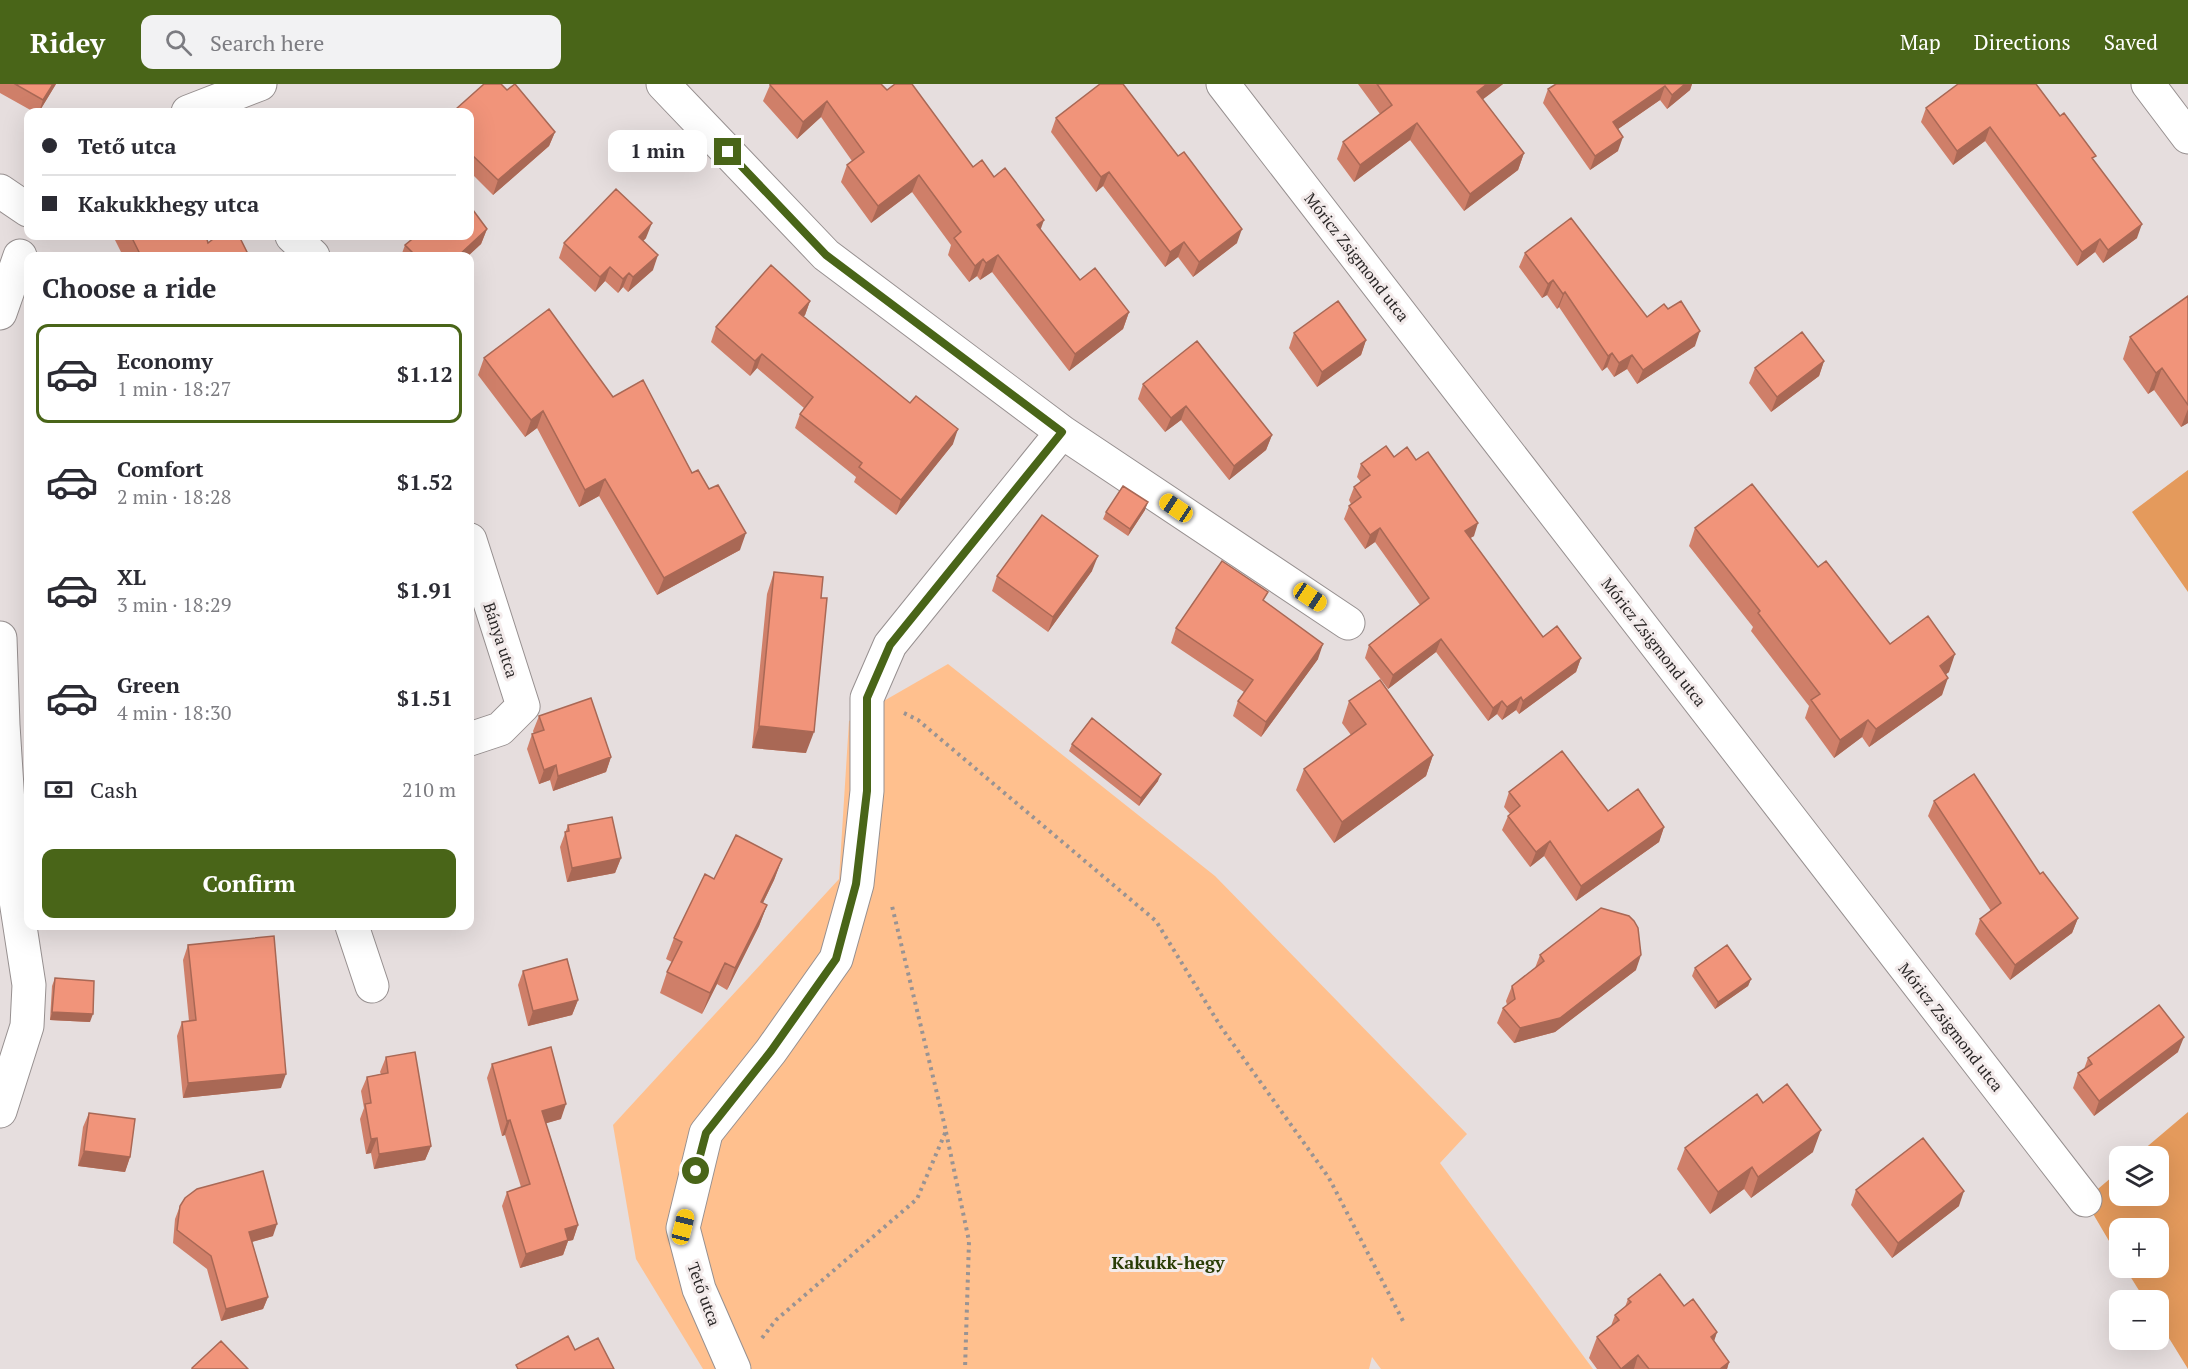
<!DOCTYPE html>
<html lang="en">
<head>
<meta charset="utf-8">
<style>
  body { margin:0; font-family:"PT Serif",serif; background:#f2f2f3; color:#2b2b33; height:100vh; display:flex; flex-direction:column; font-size:22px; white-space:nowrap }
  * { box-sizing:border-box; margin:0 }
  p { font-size:20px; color:#7c7c81 }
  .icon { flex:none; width:33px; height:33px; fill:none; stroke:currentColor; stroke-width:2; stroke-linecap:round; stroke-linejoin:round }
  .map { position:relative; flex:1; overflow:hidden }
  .side { position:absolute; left:24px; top:168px; width:450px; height:678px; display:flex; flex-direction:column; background:#fff; border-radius:12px; box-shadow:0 6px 24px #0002 }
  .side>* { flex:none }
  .hud { position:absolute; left:24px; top:24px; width:450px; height:132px; border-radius:12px; box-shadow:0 6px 24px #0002; display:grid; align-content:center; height:132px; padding:0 18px; background:#fff }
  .buttons { position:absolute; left:2109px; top:1062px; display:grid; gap:12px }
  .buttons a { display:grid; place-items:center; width:60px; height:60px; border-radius:12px; background:#fff; box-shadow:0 6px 24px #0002; font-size:30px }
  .end { position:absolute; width:27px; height:27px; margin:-14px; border:8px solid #496518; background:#fff; box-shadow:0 0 0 3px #fff }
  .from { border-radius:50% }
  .bubble { position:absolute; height:42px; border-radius:12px; background:#fff; box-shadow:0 6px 24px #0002; font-size:20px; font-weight:600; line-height:42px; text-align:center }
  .car { position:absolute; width:18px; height:36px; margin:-18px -9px; border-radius:8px; box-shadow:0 0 4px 2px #0007; background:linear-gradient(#f5c518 24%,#345 0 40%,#f5c518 0 76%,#345 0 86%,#f5c518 0) }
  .hud b { display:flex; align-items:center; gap:21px; height:57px; font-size:22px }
  .hud b+b { border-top:2px solid #e1e1e2 }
  .hud i { width:15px; height:15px; background:#2b2b33 }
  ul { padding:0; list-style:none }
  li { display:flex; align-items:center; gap:18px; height:99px; margin:0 12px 9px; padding:0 6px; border:3px solid transparent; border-radius:12px }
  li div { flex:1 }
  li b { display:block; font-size:22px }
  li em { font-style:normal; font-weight:600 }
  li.selected { border-color:#496518 }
  li>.icon { width:54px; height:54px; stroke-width:1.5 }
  h2 { padding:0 18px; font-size:27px; line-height:72px }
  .pay { display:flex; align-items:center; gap:15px; height:66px; padding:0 18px; font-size:22px }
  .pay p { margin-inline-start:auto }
  .action { display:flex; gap:12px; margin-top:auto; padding:12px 18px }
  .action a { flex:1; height:69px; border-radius:12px; background:#496518; color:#fff; font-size:24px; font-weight:600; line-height:69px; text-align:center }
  header { display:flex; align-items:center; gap:36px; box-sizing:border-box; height:84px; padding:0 30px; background:#496518; color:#fff }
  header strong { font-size:28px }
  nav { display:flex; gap:33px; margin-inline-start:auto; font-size:21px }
  .search { width:420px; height:54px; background:#f2f2f3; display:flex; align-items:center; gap:15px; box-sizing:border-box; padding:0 21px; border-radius:12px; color:#7c7c81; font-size:22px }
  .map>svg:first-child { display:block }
  .green { fill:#ffc08e }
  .forest { fill:#e49a5c }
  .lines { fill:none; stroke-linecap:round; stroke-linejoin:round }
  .minor-casing { stroke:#979090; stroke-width:35 }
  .path { stroke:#999393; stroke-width:4; stroke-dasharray:3 4.5; stroke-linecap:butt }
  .minor { stroke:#fff; stroke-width:33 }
  .wall { fill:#cf7f69 }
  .shaded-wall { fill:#a96855 }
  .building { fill:#f1947a; stroke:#a96855; stroke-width:1.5 }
  .route { stroke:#496518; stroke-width:8 }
  .labels { text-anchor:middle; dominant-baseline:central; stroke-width:6; stroke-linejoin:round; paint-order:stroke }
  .street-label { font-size:16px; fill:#2a2727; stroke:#f3ebeb }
  .neighbourhood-label { font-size:18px; font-weight:bold; fill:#2a3d06; stroke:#f3ebeb }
</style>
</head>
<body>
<header>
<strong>Ridey</strong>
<div class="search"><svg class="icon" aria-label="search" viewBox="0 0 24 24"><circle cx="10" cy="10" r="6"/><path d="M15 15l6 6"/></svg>Search here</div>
<nav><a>Map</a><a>Directions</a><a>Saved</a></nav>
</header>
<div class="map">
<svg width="2188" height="1285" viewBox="0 0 2188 1285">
  <rect width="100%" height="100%" fill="#e6dede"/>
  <path class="green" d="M948,580L1215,792L1467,1050L1440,1079L1593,1285H1381L1372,1273L1369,1285H703L636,1175L613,1041L839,795L849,637Z"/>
  <path class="forest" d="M2188,386V508L2132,428Z
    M2188,1028V1285L2159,1238L2158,1216H2145L2125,1184H2158V1144H2120L2119,1174L2085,1116L2119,1087L2120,1112H2158V1072H2136Z"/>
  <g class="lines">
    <defs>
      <path id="minor" d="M663,0L826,171L1062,348L1348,539
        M1223,0L2085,1116
        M2148,0L2188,53
        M188,28L260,0
        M0,107L28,126
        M292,152L313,172
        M0,229L20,172
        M470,456L523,622L500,645L470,655
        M0,554L3,641L13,797L29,901L27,942L0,1027
        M352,842L372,902
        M734,1285L699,1205L683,1144L706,1049L771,967L836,875L857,800L867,707V614L890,561L1062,348"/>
    </defs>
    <use href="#minor" class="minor-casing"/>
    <path class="path" d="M904,629L918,636L1156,837L1221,943L1329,1094L1403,1237
      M946,1048L969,1157L965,1285
      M762,1254L776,1236L917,1115L946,1047L892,822"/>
    <use href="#minor" class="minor"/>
  </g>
  <path class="wall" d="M0,0H56L39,28H34L0,9Z
    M1358,0H1503L1482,16L1524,69L1518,86L1464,127L1410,56L1354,98L1337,75L1343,58L1380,30Z
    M1692,0L1690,6L1667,25L1660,16L1618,45V67L1590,86L1543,19L1548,5Z
    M1958,0L2094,77L2137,154L2103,179L2095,168L2077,182L1985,57L1953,81L1921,38L1926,24Z
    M770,1L887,6L973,83L994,93L1040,146L1080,196L1129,228L1123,245L1069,287L992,188L980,196L977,192L969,198L948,171L951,161L912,108L871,139L841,98L847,81L852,77L821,33L797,55L763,17Z
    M507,6L555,48L549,62L493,111L470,88V28H454L456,25Z
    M1056,34L1237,159L1193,193L1178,173L1165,183L1103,102L1096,108L1051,48Z
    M487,145L481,160L468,172H401L405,161Z
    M113,152H206L208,159L249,172H123Z
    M646,154L643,157L653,186L628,208L623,203L618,209L605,197L595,208L559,174L564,159Z
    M1525,169L1647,233L1695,262L1637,300L1627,285L1614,293L1607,283L1602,287L1559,223L1557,225L1547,211L1542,214L1519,183Z
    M2188,212V339L2181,343L2154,306L2148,310L2123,275L2130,253Z
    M810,217L805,231L803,233L953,360L896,431L854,398L856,393L795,344L800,330L804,324L757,284L750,292L711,258L716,243Z
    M1294,249L1366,256L1361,271L1317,303L1289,264Z
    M484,274L613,313L740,466L657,511L599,412L579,423L537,344L525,353L478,291Z
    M1824,277L1819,292L1771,328L1749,299L1755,284Z
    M1143,300L1272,351L1266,366L1229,396L1181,336L1165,348L1138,315Z
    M1394,373L1474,452L1470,454L1543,553L1581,574L1576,588L1519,630L1516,626L1502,636L1497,630L1488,637L1436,568L1388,605L1365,574L1369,561L1420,521L1375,458L1365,465L1344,435L1349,422L1351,420L1349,416L1354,403L1361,398L1357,393L1361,380Z
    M1145,426L1128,452L1103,435L1106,428Z
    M1695,444L1818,483L1890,560L1949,588L1946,590L1942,611L1869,663L1862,653L1834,674L1805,634L1809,622L1751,547L1753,543L1689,462Z
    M1092,487L1048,548L992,507L997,492Z
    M774,488L806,669L752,664L767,510Z
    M1265,517L1318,575L1261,653L1233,632L1238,617L1244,608L1171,559L1176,544Z
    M1349,617L1433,671L1426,692L1334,759L1296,706L1304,685L1351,651L1342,639Z
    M539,632L611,673L606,688L553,707L550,696L539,700L527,665L532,650H534L533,647Z
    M1072,660L1158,697L1139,722L1069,667Z
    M1509,708L1608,727L1664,743L1659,758L1576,817L1544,772L1530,783L1502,746L1508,732L1510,730L1504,723Z
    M1934,717L2040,790L2078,834L2072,849L2010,896L1975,850L1980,835L1991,827L1928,732Z
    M568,741L621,774L615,789L567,798L560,763Z
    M782,775L774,796L763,819L767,821L759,842L727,906L717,900L702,930L660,909L667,888L672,878L666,875L674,854L714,795Z
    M188,861L281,1004L183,1014L177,952L182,938L189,937L183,876Z
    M1540,871L1636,886L1555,948L1514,959L1497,939L1503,924L1507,921L1506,917L1512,902L1535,884Z
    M1695,884L1751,895L1748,902L1715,925L1692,892Z
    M523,887L578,916L572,931L528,942L518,901Z
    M55,894L90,938L50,936L52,902Z
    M2178,968L2094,1032L2073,1004L2078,989L2084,985L2088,974Z
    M386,973L431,1062L425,1076L374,1085L371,1069L366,1070L360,1035L364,1024L361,1007L367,993L381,990L380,988Z
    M492,980L561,1035L546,1039L578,1141L573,1156L568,1157L563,1171L520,1184L502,1122L507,1108L521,1103L505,1051L502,1052L487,994Z
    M1763,1019L1813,1068L1751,1114L1744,1105L1710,1130L1677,1085L1685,1064Z
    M89,1029L130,1073L125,1088L78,1082L83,1043Z
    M1856,1106L1959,1122L1892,1174L1851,1121Z
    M180,1122L273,1152L252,1158L268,1213L263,1225L221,1237L207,1185L173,1159L175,1135Z
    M1628,1215L1684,1222L1717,1248L1714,1257L1729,1278L1727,1285H1597L1589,1274L1597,1253L1611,1242L1615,1231L1625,1223Z"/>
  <path class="shaded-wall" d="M53,0H56L39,28L43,16Z
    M1487,0H1503L1470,25L1477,8Z
    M1685,0H1692L1690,6L1667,25L1672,11Z
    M1665,2L1660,16L1608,52L1613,38Z
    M827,17L821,33L797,55L803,38Z
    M1417,39L1410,56L1354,98L1360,81Z
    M1990,43L1985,57L1953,81L1957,67Z
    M555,48L549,62L493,111L498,96Z
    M1623,53L1618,67L1590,86L1595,72Z
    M1524,69L1518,86L1464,127L1470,110Z
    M1109,88L1103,102L1096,108L1101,93Z
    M919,91L912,108L871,139L878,122Z
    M1044,136L1038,153L1037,141Z
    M652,139L646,154L633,167L639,153Z
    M2142,140L2137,154L2103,179L2108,166Z
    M487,145L481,160L468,172H458Z
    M1242,145L1237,159L1193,193L1199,178Z
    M2100,155L2095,168L2077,182L2082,168Z
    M1184,158L1178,173L1165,183L1170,168Z
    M658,171L653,186L628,208L633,193Z
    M998,171L992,188L980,196L986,179Z
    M983,175L977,192L969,198L975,182Z
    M610,183L605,197L595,208L600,193Z
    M629,189L623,203L618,209L623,195Z
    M1553,196L1547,211L1542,214L1548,200Z
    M1565,208L1559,223L1557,225L1563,210Z
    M810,217L805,231L793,244L799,229Z
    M1129,228L1123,245L1069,287L1075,270Z
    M1700,247L1695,262L1637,300L1643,286Z
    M1366,256L1361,271L1317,303L1322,288Z
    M1612,269L1607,283L1602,287L1608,272Z
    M762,270L757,284L750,292L755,277Z
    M1632,271L1627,285L1614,293L1619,279Z
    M1824,277L1819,292L1771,328L1777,313Z
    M2162,284L2154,306L2148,310L2156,289Z
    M1186,322L1181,336L1165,348L1171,334Z
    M2188,325V339L2181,343Z
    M543,327L537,344L525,353L531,336Z
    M958,345L953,360L896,431L901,416Z
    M1272,351L1266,366L1229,396L1234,382Z
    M605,395L599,412L579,423L585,406Z
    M1148,418L1145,426L1128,452L1130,445Z
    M1478,439L1474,452L1460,460L1465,447Z
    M1380,444L1375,458L1365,465L1370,451Z
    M746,449L740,466L657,511L664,494Z
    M1098,472L1092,487L1048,548L1053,533Z
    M1441,555L1436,568L1388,605L1393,591Z
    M1323,560L1318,575L1261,653L1266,638Z
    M1955,570L1949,588L1934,599L1940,582Z
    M1581,574L1576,588L1519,630L1523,617Z
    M1948,594L1942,611L1869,663L1876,645Z
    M1521,613L1516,626L1502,636L1507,623Z
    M1502,617L1497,630L1488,637L1493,624Z
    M1868,636L1862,653L1834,674L1840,656Z
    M759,642L814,648L806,669L752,664Z
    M1433,671L1426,692L1334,759L1342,738Z
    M611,673L606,688L553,707L558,692Z
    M556,681L550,696L539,700L544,686Z
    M1161,690L1158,697L1139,722L1141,714Z
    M1664,743L1659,758L1576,817L1581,802Z
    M1550,757L1544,772L1530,783L1536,768Z
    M621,774L615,789L567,798L572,784Z
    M782,775L774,796L753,839L761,818Z
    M767,821L759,842L727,906L735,884Z
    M2078,834L2072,849L2010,896L2015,881Z
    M1641,871L1636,886L1555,948L1514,959L1520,944Z
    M725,879L717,900L702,930L710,909Z
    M1751,895L1748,902L1715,925L1718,918Z
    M578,916L572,931L528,942L533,927Z
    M52,928L93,930L90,938L50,936Z
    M2184,953L2178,968L2094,1032L2099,1017Z
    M286,990L281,1004L183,1014L188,999Z
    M566,1020L561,1035L537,1042L542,1027Z
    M510,1036L505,1051L502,1052L507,1037Z
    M1821,1046L1813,1068L1751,1114L1758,1093Z
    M377,1054L371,1069L366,1070L371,1055Z
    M431,1062L425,1076L374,1085L379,1070Z
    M84,1067L130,1073L125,1088L78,1082Z
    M1752,1083L1744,1105L1710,1130L1718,1108Z
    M1964,1107L1959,1122L1892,1174L1898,1159Z
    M277,1140L273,1152L244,1160L249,1148Z
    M578,1141L573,1156L568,1157L563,1171L520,1184L526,1170L565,1145Z
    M268,1213L263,1225L221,1237L226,1225Z
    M1717,1248L1710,1269L1711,1253Z
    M1638,1271L1634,1285H1621Z
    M1729,1278L1727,1285H1720Z"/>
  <path class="building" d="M15,0H53L43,16Z
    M484,0H501L507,6L515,0L555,48L498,96L470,69V28H459L456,25Z
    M770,0H881L887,6L895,0H912L973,83L982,76L994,93L1005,84L1044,136L1037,141L1080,196L1095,184L1129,228L1075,270L998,171L986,179L983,175L975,182L954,154L961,148L919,91L878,122L847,81L864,68L827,17L803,38L770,1Z
    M1100,0H1123L1178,72L1184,68L1242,145L1199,178L1184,158L1170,168L1109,88L1101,93L1056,34Z
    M1377,0H1487L1477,8L1524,69L1470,110L1417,39L1360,81L1343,58L1392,21Z
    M1556,0H1685L1672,11L1665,2L1613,38L1623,53L1595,72L1548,5Z
    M1958,0H2036L2060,32L2064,29L2096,72L2092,74L2142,140L2108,166L2100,155L2082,168L1990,43L1957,67L1926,24Z
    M616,105L652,139L639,153L658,171L633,193L629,189L623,195L610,183L600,193L564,159Z
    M470,122L487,145L458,172H416L405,161L416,152H470Z
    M1571,134L1647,233L1664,220L1668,225L1681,217L1700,247L1643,286L1632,271L1619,279L1612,269L1608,272L1565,208L1563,210L1553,196L1548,200L1525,169Z
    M131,152H206L208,159L217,152H239L249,172H141Z
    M771,181L810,217L799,229L910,319L916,312L958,345L901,416L859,383L862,379L800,330L813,313L762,270L755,277L716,243Z
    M2188,212V321L2162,284L2156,289L2130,253Z
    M1338,217L1366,256L1322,288L1294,249Z
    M549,225L613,313L643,296L692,389L698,386L709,405L718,401L746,449L664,494L605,395L585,406L543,327L531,336L484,274Z
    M1802,248L1824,277L1777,313L1755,284Z
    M1197,257L1272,351L1234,382L1186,322L1171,334L1143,300Z
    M1386,362L1394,373L1407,363L1416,376L1428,368L1478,439L1465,447L1543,553L1557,542L1581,574L1523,617L1521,613L1507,623L1502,617L1493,624L1441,555L1393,591L1369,561L1429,514L1380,444L1370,451L1349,422L1361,413L1354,403L1370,391L1361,380Z
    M1752,400L1818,483L1826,477L1890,560L1928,532L1955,570L1940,582L1948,594L1876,645L1868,636L1840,656L1811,616L1820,610L1758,529L1760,527L1695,444Z
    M1123,402L1148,418L1130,445L1106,428Z
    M1042,431L1098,472L1053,533L997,492Z
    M1222,477L1268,508L1263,516L1323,560L1266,638L1238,617L1253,596L1176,544Z
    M774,488L823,493L821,514H827L814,648L759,642Z
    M1380,596L1433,671L1342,738L1304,685L1366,640L1349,617Z
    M591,614L611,673L558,692L556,681L544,686L532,650L544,646L539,632Z
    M1092,634L1161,690L1141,714L1072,660Z
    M1562,667L1608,727L1638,705L1664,743L1581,802L1550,757L1536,768L1508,732L1520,722L1509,708Z
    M1974,690L2040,790L2043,788L2078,834L2015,881L1980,835L2001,819L1934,717Z
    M612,733L621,774L572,784L565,748L569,747L568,741Z
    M736,751L782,775L761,818L767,821L735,884L725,879L710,909L667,888L682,858L674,854L705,790L714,795Z
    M1601,824L1629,832L1634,837L1638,844L1641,871L1560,934L1520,944L1503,924L1515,915L1512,902L1544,877L1540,871Z
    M274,852L286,990L188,999L182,938L196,936L188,861Z
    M1727,861L1751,895L1718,918L1695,884Z
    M567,875L578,916L533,927L523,887Z
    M55,894L94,897L93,930L52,928Z
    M2159,921L2184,953L2099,1017L2078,989L2092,980L2088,974Z
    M551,963L566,1020L542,1027L578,1141L565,1145L568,1156L526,1170L507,1108L530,1100L510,1036L507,1037L492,980Z
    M415,968L431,1062L379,1070L377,1054L371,1055L365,1020L371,1019L367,993L388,989L386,973Z
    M1787,1000L1821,1046L1758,1093L1752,1083L1718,1108L1685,1064L1757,1010L1763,1019Z
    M89,1029L135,1035L130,1073L84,1067Z
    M1923,1054L1964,1107L1898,1159L1856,1106Z
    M263,1087L277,1140L249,1148L268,1213L226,1225L211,1172L177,1146L180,1122L185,1114L197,1105Z
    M1660,1190L1684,1222L1693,1215L1717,1248L1711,1253L1729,1278L1720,1285H1649L1638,1271L1621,1285L1597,1253L1619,1236L1615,1231L1631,1218L1628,1215Z
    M568,1252L575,1266L598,1254L614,1285H518L516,1281Z
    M221,1257L248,1285H192V1284Z"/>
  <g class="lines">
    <path class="route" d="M696,1087L706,1049L771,967L836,875L856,800L867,707V614L890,561L1062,348L826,171L728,68"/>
  </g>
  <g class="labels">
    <g class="street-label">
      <text transform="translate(1357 173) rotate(52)">Móricz Zsigmond utca</text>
      <text transform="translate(501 556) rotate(72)">Bánya utca</text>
      <text transform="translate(1654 558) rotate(52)">Móricz Zsigmond utca</text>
      <text transform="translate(1951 943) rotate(52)">Móricz Zsigmond utca</text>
      <text transform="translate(704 1210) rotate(70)">Tető utca</text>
    </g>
    <g class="neighbourhood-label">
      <text x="1168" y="1178">Kakukk-hegy</text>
    </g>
  </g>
</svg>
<div class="buttons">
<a><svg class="icon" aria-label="layers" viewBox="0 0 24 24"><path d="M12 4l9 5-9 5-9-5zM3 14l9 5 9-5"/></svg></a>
<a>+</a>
<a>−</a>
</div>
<i class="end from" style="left:696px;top:1087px"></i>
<i class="end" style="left:728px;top:68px"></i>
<div class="bubble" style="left:608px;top:46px;width:99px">1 min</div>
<i class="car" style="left:1176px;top:424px;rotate:304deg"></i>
<i class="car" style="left:1310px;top:513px;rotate:124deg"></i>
<i class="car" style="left:683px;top:1143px;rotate:14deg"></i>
<div class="hud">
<b><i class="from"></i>Tető utca</b>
<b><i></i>Kakukkhegy utca</b>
</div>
<section class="side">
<h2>Choose a ride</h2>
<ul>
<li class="selected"><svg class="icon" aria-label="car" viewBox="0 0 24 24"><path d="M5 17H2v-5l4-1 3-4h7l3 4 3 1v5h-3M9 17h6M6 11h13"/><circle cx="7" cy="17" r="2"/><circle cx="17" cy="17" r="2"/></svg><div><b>Economy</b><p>1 min · 18:27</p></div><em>$1.12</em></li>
<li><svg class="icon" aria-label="car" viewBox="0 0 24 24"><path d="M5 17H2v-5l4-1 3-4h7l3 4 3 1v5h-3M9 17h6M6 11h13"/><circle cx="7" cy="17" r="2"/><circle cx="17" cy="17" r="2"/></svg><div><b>Comfort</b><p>2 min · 18:28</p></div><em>$1.52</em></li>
<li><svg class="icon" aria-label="car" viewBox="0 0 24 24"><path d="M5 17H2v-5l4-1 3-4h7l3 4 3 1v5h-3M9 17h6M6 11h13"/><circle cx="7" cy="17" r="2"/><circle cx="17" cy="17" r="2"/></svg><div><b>XL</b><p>3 min · 18:29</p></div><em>$1.91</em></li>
<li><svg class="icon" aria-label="car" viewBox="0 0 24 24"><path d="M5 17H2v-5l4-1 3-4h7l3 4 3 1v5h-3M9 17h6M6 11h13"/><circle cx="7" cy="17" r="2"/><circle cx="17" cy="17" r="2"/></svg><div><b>Green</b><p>4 min · 18:30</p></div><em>$1.51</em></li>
</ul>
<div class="pay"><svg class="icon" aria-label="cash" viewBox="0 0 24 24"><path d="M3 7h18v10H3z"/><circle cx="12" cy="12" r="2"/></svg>Cash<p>210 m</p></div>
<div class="action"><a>Confirm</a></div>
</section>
</div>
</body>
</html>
